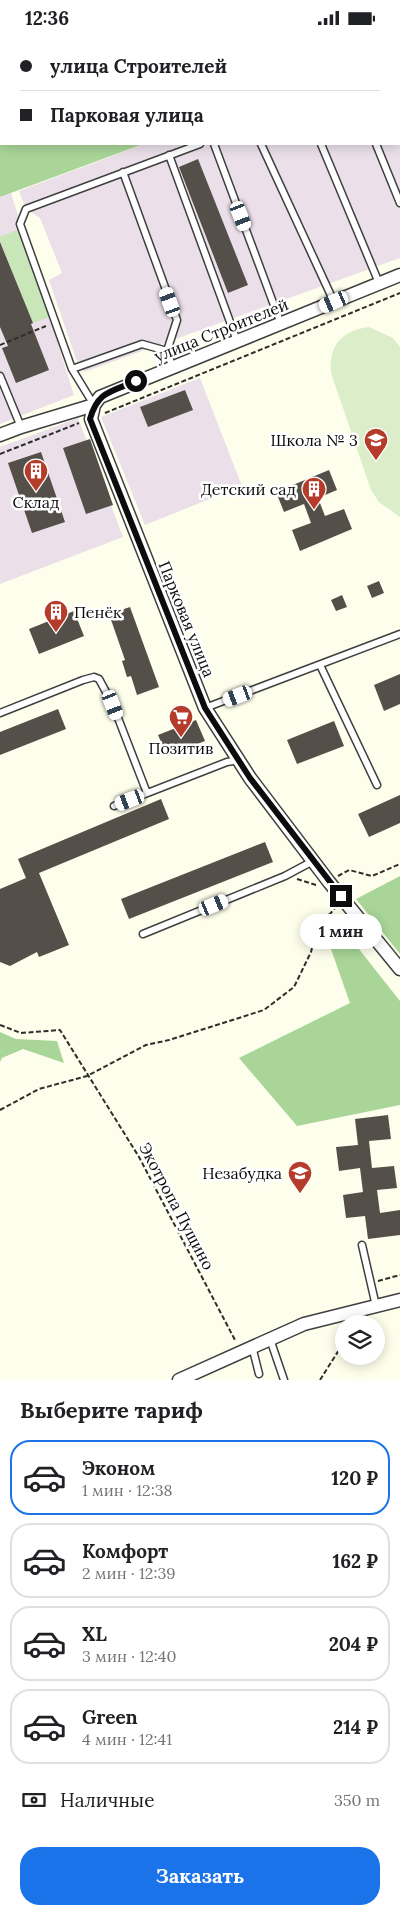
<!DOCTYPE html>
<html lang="ru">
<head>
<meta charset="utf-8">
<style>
  body { margin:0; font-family:Lora,serif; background:#f6f6f6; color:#202124; height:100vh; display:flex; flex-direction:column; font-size:19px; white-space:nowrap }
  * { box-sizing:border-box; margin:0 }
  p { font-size:16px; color:#757577 }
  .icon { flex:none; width:28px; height:28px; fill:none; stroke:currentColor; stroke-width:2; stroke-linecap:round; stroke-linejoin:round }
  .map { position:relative; height:1345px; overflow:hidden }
  .drawer { display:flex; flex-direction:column; background:#fff; flex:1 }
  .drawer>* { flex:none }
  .banner { position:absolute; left:0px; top:0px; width:400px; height:110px; box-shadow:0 2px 12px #0003; display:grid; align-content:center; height:110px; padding:0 20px; background:#fff }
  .fabs { position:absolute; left:335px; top:1280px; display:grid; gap:10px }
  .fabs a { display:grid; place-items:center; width:50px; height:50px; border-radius:50%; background:#fff; box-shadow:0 2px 12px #0003; font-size:25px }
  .end { position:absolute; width:22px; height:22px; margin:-11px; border:6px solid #0c0c0c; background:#fff; box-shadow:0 0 0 2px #fff }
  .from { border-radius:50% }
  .bubble { position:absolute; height:35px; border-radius:18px; background:#fff; box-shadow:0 2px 12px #0003; font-size:16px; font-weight:700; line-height:35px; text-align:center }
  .car { position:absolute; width:15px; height:30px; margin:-15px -8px; border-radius:6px; box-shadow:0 0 4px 1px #0007; background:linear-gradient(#fff 24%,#345 0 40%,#fff 0 76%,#345 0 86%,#fff 0) }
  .banner b { display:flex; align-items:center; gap:18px; height:48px; font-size:19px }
  .banner b+b { border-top:1px solid #e0e0e0 }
  .banner i { width:12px; height:12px; background:#202124 }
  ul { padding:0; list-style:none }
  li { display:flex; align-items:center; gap:15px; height:75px; margin:0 10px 8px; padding:0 10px; border:2px solid #e0e0e0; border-radius:20px }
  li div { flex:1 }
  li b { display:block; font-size:19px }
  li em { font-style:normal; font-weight:700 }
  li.selected { border-color:#1a73e8 }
  li>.icon { width:45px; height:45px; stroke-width:1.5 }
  h2 { padding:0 20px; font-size:22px; line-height:60px }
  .pay { display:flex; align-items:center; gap:12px; height:55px; padding:0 20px; font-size:19px }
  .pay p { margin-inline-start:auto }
  .action { display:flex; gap:10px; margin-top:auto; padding:10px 20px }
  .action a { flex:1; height:58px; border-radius:20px; background:#1a73e8; color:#fff; font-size:20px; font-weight:700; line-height:58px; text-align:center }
  .status { display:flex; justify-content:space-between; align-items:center; height:35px; padding:0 25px; background:#fff; direction:ltr }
  .status svg { height:14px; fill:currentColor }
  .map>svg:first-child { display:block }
  .industrial { fill:#ebe0ea }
  .green { fill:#c8e6b8 }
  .forest { fill:#a9d698 }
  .pitch { fill:#dbeec9 }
  .building { fill:#544f49 }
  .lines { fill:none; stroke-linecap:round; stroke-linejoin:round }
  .lane-casing { stroke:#3f3f3f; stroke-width:9 }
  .street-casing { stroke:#3f3f3f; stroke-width:15 }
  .path { stroke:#2e2e2e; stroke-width:2; stroke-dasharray:5 2.5; stroke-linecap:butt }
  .lane { stroke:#fff; stroke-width:6 }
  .street { stroke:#fff; stroke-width:12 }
  .route { stroke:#0c0c0c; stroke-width:6 }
  .labels { text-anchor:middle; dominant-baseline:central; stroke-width:5; stroke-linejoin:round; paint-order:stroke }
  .street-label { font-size:16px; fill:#0c0c0c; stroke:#fff }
  .poi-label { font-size:16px; fill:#0c0c0c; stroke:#fff; text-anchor:end }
</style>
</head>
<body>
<div class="status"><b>12:36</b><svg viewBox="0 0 49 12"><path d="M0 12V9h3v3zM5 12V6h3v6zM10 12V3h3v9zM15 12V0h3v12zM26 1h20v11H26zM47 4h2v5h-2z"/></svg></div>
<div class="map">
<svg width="400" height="1345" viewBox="0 0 400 1345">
  <rect width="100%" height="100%" fill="#fefeec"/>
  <path class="industrial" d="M364,0H400V223L84,337L80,326L77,327L49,245L62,238L40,183L26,174L19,156L144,109H399V1Z
    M11,158L74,360L0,389V162Z
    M200,343L242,451L145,490L101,382Z
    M78,383L123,502L0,549V412Z"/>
  <path class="green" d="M19,194L54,280L33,288L0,206V202Z"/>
  <path class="forest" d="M0,0H364L366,1H1V109H143L0,162Z
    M400,841V919L356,864Z
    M336,885L400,966V1070L297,1091L239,1023L350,968L326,900Z
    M0,997L16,1004L57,1006L64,1028L23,1014L2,1023L0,1027Z"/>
  <path class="pitch" d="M369,292L393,303L400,312V482L379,467L371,455L331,338C328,311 342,295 369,292Z"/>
  <path class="building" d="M198,124L248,250L228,258L179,132Z
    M0,207L33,288L31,289L49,335L16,348L2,313L8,311L0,292Z
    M185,355L193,375L148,392L140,372Z
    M90,404L113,470L86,479L63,413Z
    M41,417L65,487L32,498L8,428Z
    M329,435L337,455L318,463L325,481L344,474L352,494L300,516L292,495L311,488L304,469L284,477L276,457Z
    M379,546L384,558L372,563L367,551Z
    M342,560L347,572L336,576L331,565Z
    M130,572L159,652L137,660L131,641L127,642L122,626L125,625L109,579Z
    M74,576L84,601L39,619L29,594Z
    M400,639V669L384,676L374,650Z
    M58,674L66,694L0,720V697Z
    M196,685L205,706L167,721L158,700Z
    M334,686L344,711L297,729L287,705Z
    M400,760V788L369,802L358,779Z
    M161,764L169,784L39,838L69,910L39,922L37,917L10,931L0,927V854L26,843L18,824Z
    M265,807L273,827L129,884L121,864Z
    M388,1080L391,1104L369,1106L372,1133L394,1131L397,1153L377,1155L380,1178L400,1175V1200L368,1204L365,1181L346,1183L343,1160L363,1157L360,1133L339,1136L336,1112L358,1110L355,1084Z"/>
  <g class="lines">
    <defs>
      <path id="lane" d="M390,1L393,0
        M399,44L400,46
        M214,109L281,289
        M261,109L334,267
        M321,109L379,248
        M376,109L400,168
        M169,120L237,306
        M123,137L177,285L167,316
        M72,334L142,309L167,316L172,331
        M0,341L21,392
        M94,370L72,334L20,189L26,174L200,109
        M320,630L377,750
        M205,673L400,599
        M0,678L83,645L94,642L99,644L113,670L147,758
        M114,771L227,727L239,725
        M143,899L285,841L313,826
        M362,1210L376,1271
        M270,1304L284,1345
        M252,1311L259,1339"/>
      <path id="street" d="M400,240L100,362L94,370L91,384L205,673L250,743L329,847L400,934
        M0,400L21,392L94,370
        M179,1345L304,1289L400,1265"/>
    </defs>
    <use href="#lane" class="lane-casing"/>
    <use href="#street" class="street-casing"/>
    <path class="path" d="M0,310L46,291
      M105,378L400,258
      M0,419L79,388
      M338,841L349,835L372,841L400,829
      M297,844L316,850
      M0,990L21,998L60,995L139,1122L236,1307
      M0,1075L39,1054L87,1041L146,1010L169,1005L264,975L294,952L311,917L319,884L330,879L335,873
      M378,1246L400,1240
      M320,1345L344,1307"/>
    <use href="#lane" class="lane"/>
    <use href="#street" class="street"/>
  </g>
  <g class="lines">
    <path class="route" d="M136,346C111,357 98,356 90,384L205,673L250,743L341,861"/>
  </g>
  <defs>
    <symbol id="school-pin" viewBox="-11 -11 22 30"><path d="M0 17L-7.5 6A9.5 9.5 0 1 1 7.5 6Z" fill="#b53c2b" stroke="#fff"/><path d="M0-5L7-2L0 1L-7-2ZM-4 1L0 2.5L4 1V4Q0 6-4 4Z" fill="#fff"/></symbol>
    <symbol id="building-pin" viewBox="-11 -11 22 30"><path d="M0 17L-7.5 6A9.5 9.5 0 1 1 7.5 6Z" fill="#b53c2b" stroke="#fff"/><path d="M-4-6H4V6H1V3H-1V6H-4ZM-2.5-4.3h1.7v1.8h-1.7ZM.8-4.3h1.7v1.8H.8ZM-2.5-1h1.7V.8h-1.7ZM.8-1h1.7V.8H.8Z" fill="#fff"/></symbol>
    <symbol id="supermarket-pin" viewBox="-11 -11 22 30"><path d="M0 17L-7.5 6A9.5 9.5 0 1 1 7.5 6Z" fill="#b53c2b" stroke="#fff"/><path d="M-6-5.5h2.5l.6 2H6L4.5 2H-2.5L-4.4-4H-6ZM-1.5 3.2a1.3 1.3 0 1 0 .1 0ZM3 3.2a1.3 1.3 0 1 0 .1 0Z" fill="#fff"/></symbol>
  </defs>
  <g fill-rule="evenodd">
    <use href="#school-pin" x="362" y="391" width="28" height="38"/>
    <use href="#building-pin" x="22" y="422" width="28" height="38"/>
    <use href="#building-pin" x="300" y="440" width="28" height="38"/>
    <use href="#building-pin" x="42" y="563" width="28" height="38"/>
    <use href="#supermarket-pin" x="167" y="668" width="28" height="38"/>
    <use href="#school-pin" x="286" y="1124" width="28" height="38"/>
  </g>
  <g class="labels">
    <g class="street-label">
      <text transform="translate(221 295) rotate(-22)">улица Строителей</text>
      <text transform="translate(187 584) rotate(68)">Парковая улица</text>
      <text transform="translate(177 1171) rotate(62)">Экотропа Пущино</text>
    </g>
    <g class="poi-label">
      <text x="358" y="405">Школа № 3</text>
      <text x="296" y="454">Детский сад</text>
      <text x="36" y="467" text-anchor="middle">Склад</text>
      <text x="74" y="577" text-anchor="start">Пенёк</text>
      <text x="181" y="713" text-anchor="middle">Позитив</text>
      <text x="282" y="1138">Незабудка</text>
    </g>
  </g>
</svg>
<div class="fabs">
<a><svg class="icon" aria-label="layers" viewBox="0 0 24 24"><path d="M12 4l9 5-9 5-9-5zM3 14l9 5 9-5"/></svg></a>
</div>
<i class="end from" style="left:136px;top:346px"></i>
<i class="end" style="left:341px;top:861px"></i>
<div class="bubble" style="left:300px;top:879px;width:82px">1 мин</div>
<i class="car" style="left:241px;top:181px;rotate:159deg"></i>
<i class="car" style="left:170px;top:267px;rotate:340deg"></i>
<i class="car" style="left:334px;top:267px;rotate:247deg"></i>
<i class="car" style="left:238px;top:661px;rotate:249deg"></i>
<i class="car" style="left:113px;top:670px;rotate:159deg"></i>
<i class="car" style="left:130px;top:765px;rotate:249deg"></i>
<i class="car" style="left:214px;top:870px;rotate:68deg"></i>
<div class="banner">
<b><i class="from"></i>улица Строителей</b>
<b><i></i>Парковая улица</b>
</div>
</div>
<section class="drawer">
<h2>Выберите тариф</h2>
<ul>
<li class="selected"><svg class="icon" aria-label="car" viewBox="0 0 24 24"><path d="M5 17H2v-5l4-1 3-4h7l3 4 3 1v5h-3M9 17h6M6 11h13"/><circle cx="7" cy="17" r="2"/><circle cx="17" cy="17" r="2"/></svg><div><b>Эконом</b><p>1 мин · 12:38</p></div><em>120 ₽</em></li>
<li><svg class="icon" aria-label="car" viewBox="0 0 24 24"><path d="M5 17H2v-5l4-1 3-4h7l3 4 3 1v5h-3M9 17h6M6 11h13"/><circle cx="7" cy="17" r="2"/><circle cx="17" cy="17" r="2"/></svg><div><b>Комфорт</b><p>2 мин · 12:39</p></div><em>162 ₽</em></li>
<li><svg class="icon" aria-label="car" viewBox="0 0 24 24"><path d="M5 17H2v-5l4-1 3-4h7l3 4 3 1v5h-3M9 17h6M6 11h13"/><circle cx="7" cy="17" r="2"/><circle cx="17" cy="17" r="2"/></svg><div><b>XL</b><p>3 мин · 12:40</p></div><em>204 ₽</em></li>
<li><svg class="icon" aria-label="car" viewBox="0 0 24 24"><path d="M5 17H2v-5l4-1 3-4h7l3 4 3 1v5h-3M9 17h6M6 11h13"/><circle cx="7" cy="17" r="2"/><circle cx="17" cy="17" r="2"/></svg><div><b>Green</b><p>4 мин · 12:41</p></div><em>214 ₽</em></li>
</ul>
<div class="pay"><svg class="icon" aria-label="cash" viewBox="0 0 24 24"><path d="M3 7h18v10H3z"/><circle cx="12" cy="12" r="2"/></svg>Наличные<p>350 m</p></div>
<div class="action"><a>Заказать</a></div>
</section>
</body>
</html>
